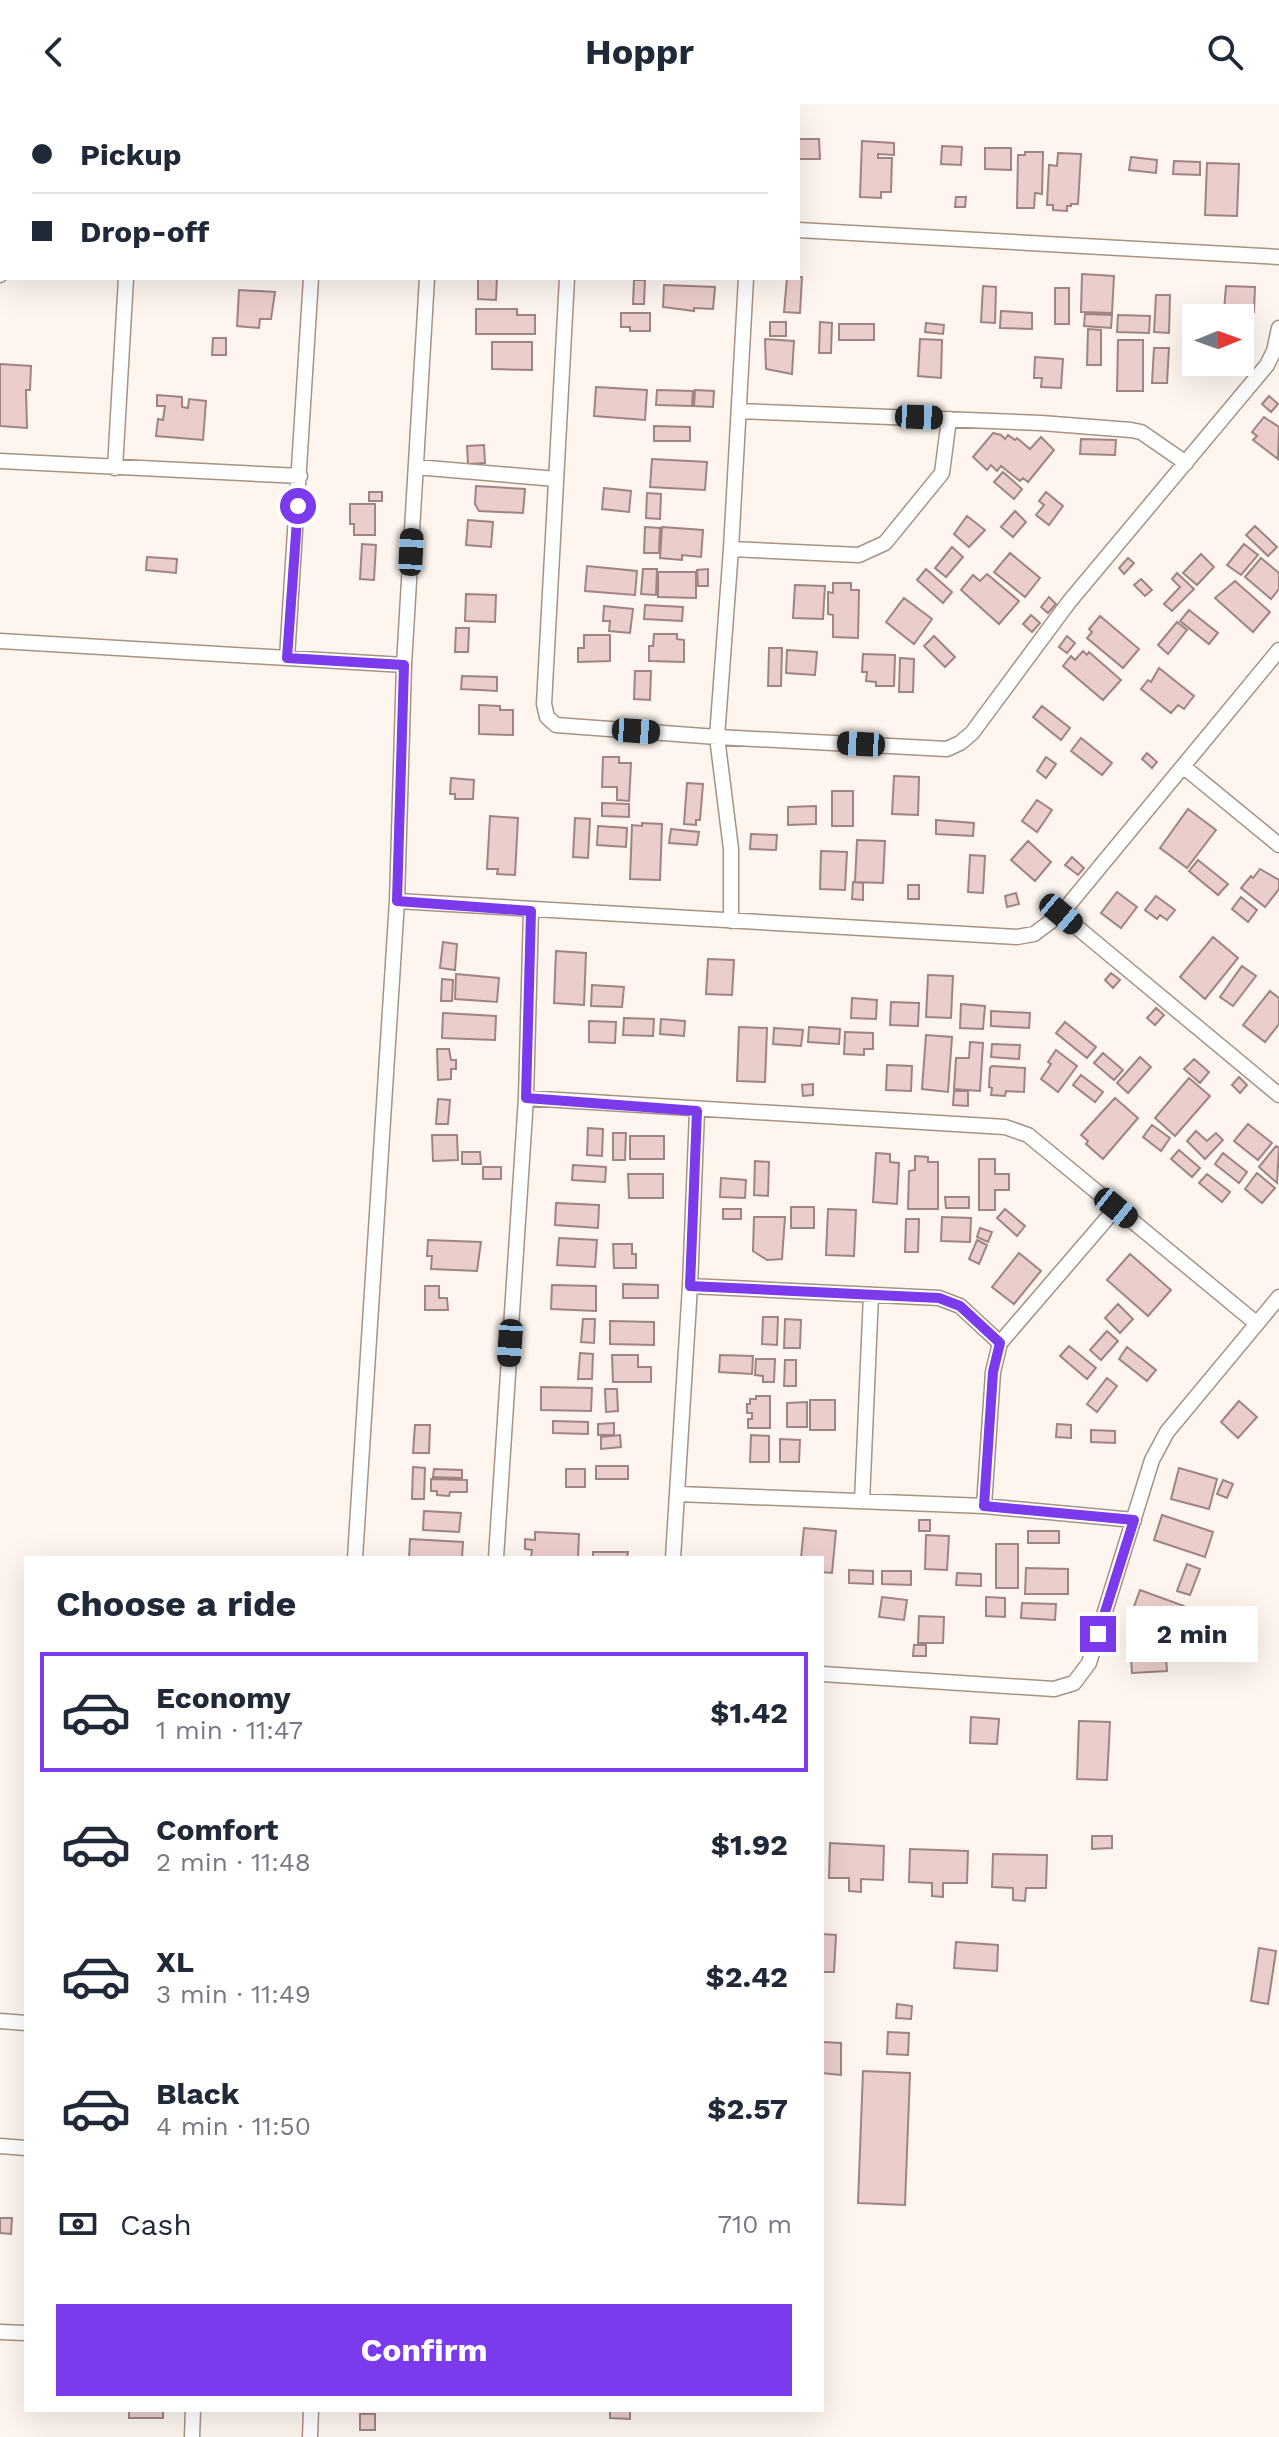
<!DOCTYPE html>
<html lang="en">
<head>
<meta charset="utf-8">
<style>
  body { margin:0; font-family:"Work Sans",sans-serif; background:#f2f2f3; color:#1f2937; height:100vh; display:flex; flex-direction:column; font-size:30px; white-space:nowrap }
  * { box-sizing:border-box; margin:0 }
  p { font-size:26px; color:#747a83 }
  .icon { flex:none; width:44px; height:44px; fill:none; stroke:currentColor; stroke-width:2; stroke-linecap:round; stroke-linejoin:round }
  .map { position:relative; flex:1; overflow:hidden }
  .drawer { position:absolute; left:24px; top:1452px; width:800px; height:856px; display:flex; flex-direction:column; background:#fff; border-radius:0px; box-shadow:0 8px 32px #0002 }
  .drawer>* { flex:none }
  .hud { position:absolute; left:0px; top:0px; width:800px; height:176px; box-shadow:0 8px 32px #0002; display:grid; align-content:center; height:176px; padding:0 32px; background:#fff }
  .needle { width:52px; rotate:89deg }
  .fabs { position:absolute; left:1182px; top:200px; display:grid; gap:16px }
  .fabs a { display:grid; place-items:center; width:72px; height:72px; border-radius:0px; background:#fff; box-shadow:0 8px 32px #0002; font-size:40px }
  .end { position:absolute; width:36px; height:36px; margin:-18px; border:10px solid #7c3aed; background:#fff; box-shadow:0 0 0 4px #fff }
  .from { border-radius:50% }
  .bubble { position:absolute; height:56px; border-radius:0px; background:#fff; box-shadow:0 8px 32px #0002; font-size:26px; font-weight:700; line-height:56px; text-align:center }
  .car { position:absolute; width:24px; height:48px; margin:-24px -12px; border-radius:10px; box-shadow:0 0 6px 2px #0007; background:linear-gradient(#222 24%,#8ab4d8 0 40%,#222 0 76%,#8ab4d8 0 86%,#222 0) }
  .hud b { display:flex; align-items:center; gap:28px; height:76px; font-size:30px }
  .hud b+b { border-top:2px solid #e0e1e3 }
  .hud i { width:20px; height:20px; background:#1f2937 }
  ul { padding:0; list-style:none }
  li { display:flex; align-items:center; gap:24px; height:120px; margin:0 16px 12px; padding:0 16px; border:4px solid transparent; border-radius:0px }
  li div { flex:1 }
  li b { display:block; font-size:30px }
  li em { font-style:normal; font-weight:700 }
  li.current { border-color:#7c3aed }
  li>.icon { width:72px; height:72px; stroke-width:1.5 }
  h2 { padding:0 32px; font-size:36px; line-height:96px }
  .pay { display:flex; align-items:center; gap:20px; height:88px; padding:0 32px; font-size:30px }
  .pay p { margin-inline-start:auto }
  .primary-button { display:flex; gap:16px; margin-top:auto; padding:16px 32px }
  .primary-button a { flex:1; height:92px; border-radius:0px; background:#7c3aed; color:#fff; font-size:32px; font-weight:700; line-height:92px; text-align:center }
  header { display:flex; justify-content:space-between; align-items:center; height:104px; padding:0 32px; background:#fff; font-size:36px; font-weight:700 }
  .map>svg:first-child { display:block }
  .building { fill:#eacecb; stroke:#9e8482; stroke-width:2 }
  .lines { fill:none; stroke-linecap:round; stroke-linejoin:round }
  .street-casing { stroke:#a59383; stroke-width:17 }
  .street { stroke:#fff; stroke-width:14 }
  .route { stroke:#7c3aed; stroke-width:10 }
</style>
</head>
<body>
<header><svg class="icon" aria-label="back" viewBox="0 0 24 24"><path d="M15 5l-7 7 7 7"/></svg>Hoppr<svg class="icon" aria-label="search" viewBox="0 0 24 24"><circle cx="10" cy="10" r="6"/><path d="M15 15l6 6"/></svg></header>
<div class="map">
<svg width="1279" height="2333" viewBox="0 0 1279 2333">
  <rect width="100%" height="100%" fill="#fdf5ee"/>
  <path class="building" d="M798,35H819L820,55H799Z
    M862,37L894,39V51L878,50V54H892L891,88H881V94L860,93Z
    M942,42L962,43L961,61L941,60Z
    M985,44H1011V66L985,65Z
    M1025,48H1043L1042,90L1035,89L1034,104H1017L1018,51H1025Z
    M1058,49L1081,50L1078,100H1071V102H1067V107L1053,106V101H1047L1049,61L1057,62Z
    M1131,53L1157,56L1156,69L1129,66Z
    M1174,57L1200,58V71L1173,70Z
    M1207,59L1239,60L1237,112L1205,111Z
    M956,93H966L965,103H955Z
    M1082,170L1114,172L1112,209L1081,208Z
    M802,173L800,209L784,208L787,174Z
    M478,174H497L496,196L478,195Z
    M634,176H645L644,200H633Z
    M664,181L715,183L713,205L694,204V207L663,203Z
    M983,182L996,183L995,219L981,218Z
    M1226,182L1255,183L1254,208L1224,207Z
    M1055,184H1069V220H1055Z
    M239,186L275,188L271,215H260L259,224L237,222Z
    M1156,191H1170L1169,229L1154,228Z
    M476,205H517V211H535V230H476Z
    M1001,207L1032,209V225L1000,224Z
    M621,209H650V227H630V223H621Z
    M1085,210L1112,211L1111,224L1084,222Z
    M1118,211L1150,212L1149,229L1117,228Z
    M770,218H786V232H770Z
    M820,218L832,219L831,249H819Z
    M926,219L944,221L943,230L925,228Z
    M839,220H874V236H839Z
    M1088,225L1101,226V261H1087Z
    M213,234H226V251H212Z
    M765,235L794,237L792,270L766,265Z
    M920,235L942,236L941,274L918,272Z
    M1118,236H1143V287H1117Z
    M492,238H532V266L492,265Z
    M1154,244H1169L1167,279H1152Z
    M1035,253L1063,255L1061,284L1041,283L1042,274H1034Z
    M0,260L31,262L30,286H26L27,324L0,322Z
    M596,283L647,286L645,316L594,312Z
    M657,286L693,287L692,302L656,301Z
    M695,286L714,287L713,303L694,302Z
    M157,291L182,293V303L188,304L189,295L206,297L203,336L156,332L158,315L163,316L165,302H157Z
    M1269,292L1278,300L1271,308L1262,300Z
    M1264,313L1279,323L1278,355L1253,336L1257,332L1252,328Z
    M654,322L690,323V337H654Z
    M993,329L1001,331L1005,335L1008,331L1015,336L1017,334L1030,345L1041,333L1054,346L1028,378L1023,374L1020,377L1001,362L997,367L991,361L987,366L973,353Z
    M1081,335L1116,336L1115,351L1080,350Z
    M484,341L485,359L468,360L467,342Z
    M652,355L707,358L705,386L650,383Z
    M1003,368L1022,385L1014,395L994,378Z
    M476,382L525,385L523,409L479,407L475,400Z
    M604,384L631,387L629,408L602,405Z
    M369,388H382V397H369Z
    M1046,388L1063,402L1049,421L1036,411L1044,401L1039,397Z
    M647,389L661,390L660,415L646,414Z
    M350,400H375V431H354V420H350Z
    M1015,407L1026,418L1013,433L1001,423Z
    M967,412L985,426L969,443L954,430Z
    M468,416L493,418L491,443L466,441Z
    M1255,422L1277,443L1268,452L1246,431Z
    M645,423L660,424L659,449H644Z
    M662,423L703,426L701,453L682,451V456L660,454Z
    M362,440L376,441L374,476L360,475Z
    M1244,440L1258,451L1241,471L1227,461Z
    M952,443L963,453L946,473L935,464Z
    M1010,449L1040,474L1025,493L994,468Z
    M1201,450L1214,463L1197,481L1183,469Z
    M147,453L177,455L176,469L146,466Z
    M1128,454L1134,459L1124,470L1119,464Z
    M1261,454L1279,469V485L1271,495L1245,473Z
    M587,462L637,467L635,491L585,487Z
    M643,465H657L656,491L641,490Z
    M708,465V482H698L697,466Z
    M926,465L952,488L943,499L917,476Z
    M658,468H696V494L658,493Z
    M1177,469L1194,485L1172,507L1164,500L1180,483L1172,475Z
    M987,470L1019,497L999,520L961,486L973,471L980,477Z
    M1141,475L1152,486L1145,492L1134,481Z
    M1235,477L1270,508L1253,528L1215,494Z
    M833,479H851V486H859L858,534L833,533V511L828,510V488L833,489Z
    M795,481L825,482L823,515L793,514Z
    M466,490L496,491L495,518L465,517Z
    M1049,493L1056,500L1048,509L1041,503Z
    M904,494L932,515L914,540L886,518Z
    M645,501L683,503L682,517L644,515Z
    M604,502L633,505L630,529L609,527L610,517H603Z
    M1189,506L1218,529L1209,540L1180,517Z
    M1031,511L1040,519L1032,528L1023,520Z
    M1100,512L1139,545L1123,564L1087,534L1092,528L1089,525Z
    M1177,518L1187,526L1168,550L1158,541Z
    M456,524H469L468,548H455Z
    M654,530H677V535L684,536V558L649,557V542H653Z
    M584,531H610V557L578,558V544H584Z
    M934,532L955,553L945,563L924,542Z
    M1067,532L1075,539L1067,549L1059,543Z
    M769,544H782L781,582H768Z
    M787,546L817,548L815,571L786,569Z
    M1083,547L1087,551L1089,548L1121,576L1103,596L1063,562L1071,552L1075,556Z
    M863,550L895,551L894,582H876V578L866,577L867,568H862Z
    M900,554L914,555L913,588H899Z
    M1159,564L1194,592L1184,605L1178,601L1171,609L1141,585L1148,576L1151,578Z
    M635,567H651L650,596L634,595Z
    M462,572L497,573V587L461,585Z
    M479,601L500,602V606H513V631L479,630Z
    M1042,602L1070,624L1061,636L1033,613Z
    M1081,634L1112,659L1102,671L1071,647Z
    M1147,649L1157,658L1152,664L1142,655Z
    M603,653H619V659H631L629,697L617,696V683H602Z
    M1046,653L1056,660L1046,674L1037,667Z
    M894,672L919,673L918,711L892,710Z
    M451,674L474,676L473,695H455V690H450Z
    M687,679L703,680L700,716H696V721L684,720Z
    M832,687H853V722H832Z
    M1037,696L1052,706L1037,728L1022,717Z
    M602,699L629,700V713L602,712Z
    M816,702V720L788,721V703Z
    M1188,705L1216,726L1187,764L1160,744Z
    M490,712L518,714L515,771L497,770L498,765H487Z
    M575,714L590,715L588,754L573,753Z
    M936,716L974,719L973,732L936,730Z
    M642,719L662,720L660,776L630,775L632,721L642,722Z
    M598,722L627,724L626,743L597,741Z
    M671,725L699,728L697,741L669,739Z
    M751,730L777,731L776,746L750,745Z
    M857,736L885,737L883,779L855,778Z
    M1028,737L1051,758L1035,777L1011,756Z
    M821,747L847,748L845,786L820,785Z
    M970,751L985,752L983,789L968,788Z
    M1072,753L1084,764L1078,771L1065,761Z
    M1198,756L1228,780L1218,791L1189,767Z
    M1260,765L1279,776V785L1265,803L1241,784L1251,772L1253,774Z
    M853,778L863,779V796L852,795Z
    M908,781H919V795H908Z
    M1117,788L1137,803L1121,824L1101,809Z
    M1016,789L1019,800L1007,803L1005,792Z
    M1156,792L1175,806L1167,816L1160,811L1157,815L1145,806Z
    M1241,793L1257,806L1248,818L1232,805Z
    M1213,833L1238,854L1205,895L1180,873Z
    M443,838L457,840L455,866L440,864Z
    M556,847L586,849L584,901L554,899Z
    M708,855L734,856L732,891L706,890Z
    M1242,862L1256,872L1233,902L1220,893Z
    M1111,869L1120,876L1113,884L1105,876Z
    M456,870L499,874L497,898L455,895Z
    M928,871L953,872L951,914L926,913Z
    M442,875L453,876L452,897H441Z
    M592,881L624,883L622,903L591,902Z
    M1270,887L1279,894V920L1265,938L1243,921Z
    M852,894L877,896L876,915L851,914Z
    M891,898L919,899L918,922L890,921Z
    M961,900L985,902L983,925L960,924Z
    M1156,904L1164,911L1155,921L1147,914Z
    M991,907L1030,909L1029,924L991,922Z
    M443,909L496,912L495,936L442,934Z
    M624,914L654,915L653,932L623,931Z
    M661,915L685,917L684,932L660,930Z
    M589,917L616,918L615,939L589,938Z
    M1065,918L1096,943L1087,954L1056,929Z
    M739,923L767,924L765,978L737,977Z
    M809,923L840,925L839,940L808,938Z
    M774,924L803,926L801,942L773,940Z
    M845,928L873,929V945H864V951L844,950Z
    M926,931L952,933L948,988L922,985Z
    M970,938L983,939L980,987L954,985L956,954H969Z
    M992,940L1020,941L1019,955L991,953Z
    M437,945H449L451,956H456V965H451V975L438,976Z
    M1056,946L1077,962L1058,988L1041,975L1051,960L1048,958Z
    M1103,949L1123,966L1114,976L1094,959Z
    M1140,953L1151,963L1128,989L1117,979Z
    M1194,955L1209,968L1200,979L1184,965Z
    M887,961L912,962L911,987L886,986Z
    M992,962L1025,964L1024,988L1006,987L1005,992L991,991L992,984L989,983L990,964Z
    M1081,971L1103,988L1095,998L1073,981Z
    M1239,973L1247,981L1240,989L1232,981Z
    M1189,974L1210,992L1175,1032L1155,1014Z
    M813,980V991L803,992L802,981Z
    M954,987H968V1002L953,1001Z
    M1115,994L1138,1014L1103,1055L1086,1040L1088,1037L1081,1031Z
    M438,995L450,996L448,1020H436Z
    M1248,1020L1272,1039L1258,1056L1234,1037Z
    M1152,1021L1170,1034L1161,1047L1143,1033Z
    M588,1024L603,1025L602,1052L587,1051Z
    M1196,1027L1207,1037L1216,1029L1223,1036L1205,1055L1187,1037Z
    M613,1029H626L625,1056H613Z
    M432,1031H457L458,1056L433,1057Z
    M630,1032H664V1055H630Z
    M1276,1042L1279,1044L1277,1079L1259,1063Z
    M1179,1046L1200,1064L1192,1073L1171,1055Z
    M462,1048H480L481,1060H462Z
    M876,1049L890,1050V1058L899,1059L897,1100L873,1098Z
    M1223,1049L1247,1068L1239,1079L1215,1060Z
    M915,1052L928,1053V1058H938V1105H908L909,1067L915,1066Z
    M979,1055H995V1070H1009V1086H995V1106H979Z
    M755,1057L769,1058L768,1092L754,1091Z
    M573,1061L606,1063L605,1078L572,1076Z
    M483,1063H501V1075H483Z
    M1257,1069L1275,1084L1262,1099L1245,1085Z
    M628,1070H663V1094H629Z
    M1207,1070L1230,1088L1222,1098L1199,1079Z
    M721,1074L746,1076L745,1094L720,1093Z
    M945,1093H969V1104H946Z
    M556,1099L599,1101L598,1124L555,1121Z
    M791,1103H814V1124H791Z
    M723,1105H741V1115H723Z
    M828,1105L856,1106L854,1152L826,1151Z
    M1005,1105L1025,1122L1017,1132L997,1114Z
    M754,1113H785L782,1155L767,1156L753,1147Z
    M942,1113L971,1114L970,1138L941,1137Z
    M906,1115H919L918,1148H905Z
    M980,1124L992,1128L988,1138L977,1133Z
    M559,1134L597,1136L595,1163L557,1161Z
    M428,1136L481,1138L477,1167L431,1165L432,1152H427Z
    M977,1136L987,1141L979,1160L969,1155Z
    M613,1140H632V1150H636V1164H614Z
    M1019,1149L1041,1167L1014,1200L992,1183Z
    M1130,1150L1171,1186L1148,1212L1107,1176Z
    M623,1180L658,1181V1194H623Z
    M552,1181L596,1182V1207L551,1205Z
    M425,1182H439V1194H447L448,1206H425Z
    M1118,1200L1133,1215L1120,1229L1105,1214Z
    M763,1213H778L777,1241L762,1240Z
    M583,1215H595L594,1239L581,1238Z
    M785,1215L801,1216L800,1244H784Z
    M610,1217L654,1218V1241L610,1240Z
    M1107,1227L1118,1237L1101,1256L1090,1246Z
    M1069,1242L1096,1264L1087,1275L1060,1252Z
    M1127,1243L1156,1266L1147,1277L1119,1255Z
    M580,1249L593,1250L592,1275H578Z
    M612,1251H638V1263H651V1278H613Z
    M720,1251L753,1252L752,1270L719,1268Z
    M756,1255H775L774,1278H763V1272L755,1271Z
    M785,1256H796V1282H784Z
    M1107,1274L1117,1282L1097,1308L1087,1300Z
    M541,1283L592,1284L591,1307L541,1306Z
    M605,1285H617L618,1307L606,1308Z
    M756,1292H770V1324H748V1315H752V1309H747V1300H750V1295H756Z
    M810,1296H835V1326H810Z
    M1239,1297L1257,1313L1238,1334L1221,1318Z
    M807,1298V1323H787V1299Z
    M553,1317L588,1318V1330L553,1329Z
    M614,1319V1331H598V1320Z
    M1057,1320L1071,1321V1334L1056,1333Z
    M415,1321H430L429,1349H413Z
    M1091,1326L1115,1327V1339L1091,1338Z
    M620,1331L621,1343L601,1345V1333Z
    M751,1331L769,1332V1358H750Z
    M780,1335L800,1336L799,1358H780Z
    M596,1362H628V1375H596Z
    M413,1363L425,1364L424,1395H412Z
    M1179,1364L1217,1375L1209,1405L1171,1395Z
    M434,1365L462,1366V1374L433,1373Z
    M566,1365H585V1383H566Z
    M431,1375L467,1376V1388H450L449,1392L437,1391V1387H431Z
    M1223,1376L1233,1380L1227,1394L1217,1390Z
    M424,1407L461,1409L459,1428L423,1426Z
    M1162,1411L1213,1428L1205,1453L1154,1436Z
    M919,1416H930V1427H919Z
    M804,1424L836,1427L832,1469L822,1468V1454H801Z
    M1028,1427H1059V1439H1028Z
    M535,1428L579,1430L578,1454H531L532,1446L525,1445V1435L535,1436Z
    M926,1431L949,1432L947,1466L925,1465Z
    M410,1435L463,1438L462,1454H409Z
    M996,1440H1018V1484H996Z
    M593,1448H628L627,1454H593Z
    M1187,1460L1200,1465L1190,1491L1177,1487Z
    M1026,1464L1068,1465V1490H1025Z
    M849,1466L873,1467V1480L849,1479Z
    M882,1467H911V1481L882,1480Z
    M957,1469L981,1470V1482L956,1481Z
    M1140,1486L1184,1502L1175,1527L1131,1511Z
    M882,1493L907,1496L904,1516L879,1513Z
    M986,1493L1005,1494V1513L986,1512Z
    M1022,1499L1056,1500L1055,1516L1021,1514Z
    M919,1512L944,1513L943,1539H918Z
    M914,1541H926V1552H913Z
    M1166,1553L1167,1567L1132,1569L1131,1554Z
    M971,1613L999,1615L997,1640L970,1639Z
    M1079,1617L1110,1618L1107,1676L1077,1675Z
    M1092,1732H1112V1744L1092,1745Z
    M830,1739L884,1742L883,1776L861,1775V1788L849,1787V1774H829Z
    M910,1745L968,1747L967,1779H943V1793L932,1792V1779L909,1778Z
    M993,1750L1047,1751L1046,1784H1026L1025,1797L1013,1796V1784L992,1783Z
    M822,1830L836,1831L834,1868H822Z
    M956,1838L998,1841L997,1867L954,1864Z
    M1259,1844L1276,1847L1268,1900L1251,1897Z
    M897,1900L912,1902L911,1915L896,1914Z
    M888,1928L909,1929L908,1951L887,1950Z
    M822,1938L841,1939V1971L822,1969Z
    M863,1967L910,1969L905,2101L858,2099Z
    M0,2114H12L11,2130L0,2129Z
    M129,2306H163V2314H129Z
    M610,2306H630V2315L610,2314Z
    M360,2310H375V2326H360Z"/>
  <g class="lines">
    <defs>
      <path id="street" d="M305,0L307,2
        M151,2L153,0
        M438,2V0
        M798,126L1279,153
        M0,171L2,168
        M567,174L544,600L547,613L556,621L717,633L947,645L960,639L972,629L1069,498L1267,261L1274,247L1279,224
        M739,307L1041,319L1131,326L1141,328L1186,359
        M0,357L300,372
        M416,363L556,375
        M115,364L126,174
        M731,445L859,451L885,439L942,369L949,315
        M0,537L404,561
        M287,554L311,174
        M1184,663L1279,741
        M397,797L1017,833L1034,830L1061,810L1279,546
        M1061,810L1279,991
        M731,817V745L717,633L731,445L746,174
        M526,994L1005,1023L1028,1031L1256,1219
        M690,1182L939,1194L960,1202L1000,1239
        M678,1390L984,1402L1134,1416
        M862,1397L871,1191
        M984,1402L993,1268L1000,1239L1116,1104
        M355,1454L397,797L404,561L427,174
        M496,1454L526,994L531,807
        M673,1454L690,1182L697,1007
        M822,1570L1054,1585L1074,1579L1089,1559L1152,1356L1167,1328L1279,1193
        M0,1917L26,1919
        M0,2042L26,2044
        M0,2228L26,2229
        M192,2333L193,2306
        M310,2333L311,2306"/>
    </defs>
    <use href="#street" class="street-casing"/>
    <use href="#street" class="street"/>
  </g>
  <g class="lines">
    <path class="route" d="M298,402L287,554L404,561L397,797L531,807L526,994L697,1007L690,1182L939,1194L960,1202L1000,1239L993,1268L984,1402L1134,1416L1098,1530"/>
  </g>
</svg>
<div class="fabs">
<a><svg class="needle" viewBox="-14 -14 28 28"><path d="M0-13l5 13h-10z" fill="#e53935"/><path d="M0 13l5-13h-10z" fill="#747a83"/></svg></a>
</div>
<i class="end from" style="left:298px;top:402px"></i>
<i class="end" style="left:1098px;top:1530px"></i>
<div class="bubble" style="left:1126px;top:1502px;width:132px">2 min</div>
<i class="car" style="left:919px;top:313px;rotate:92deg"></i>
<i class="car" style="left:411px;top:448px;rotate:3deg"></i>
<i class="car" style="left:636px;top:627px;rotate:94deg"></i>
<i class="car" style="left:861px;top:640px;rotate:273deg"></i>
<i class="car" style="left:1061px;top:810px;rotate:130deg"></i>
<i class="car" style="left:1116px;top:1104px;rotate:129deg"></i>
<i class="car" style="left:510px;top:1239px;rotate:184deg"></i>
<div class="hud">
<b><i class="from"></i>Pickup</b>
<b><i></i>Drop-off</b>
</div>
<section class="drawer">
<h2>Choose a ride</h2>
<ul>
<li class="current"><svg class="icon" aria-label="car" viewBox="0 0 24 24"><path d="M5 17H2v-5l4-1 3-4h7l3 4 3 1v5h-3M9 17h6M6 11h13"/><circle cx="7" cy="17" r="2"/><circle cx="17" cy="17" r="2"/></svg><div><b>Economy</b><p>1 min · 11:47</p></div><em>$1.42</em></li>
<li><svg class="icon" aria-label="car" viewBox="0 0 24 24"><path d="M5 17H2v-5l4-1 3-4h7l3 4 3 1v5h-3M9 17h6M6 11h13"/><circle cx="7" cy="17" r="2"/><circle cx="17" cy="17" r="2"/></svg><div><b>Comfort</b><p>2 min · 11:48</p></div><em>$1.92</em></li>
<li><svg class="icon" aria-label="car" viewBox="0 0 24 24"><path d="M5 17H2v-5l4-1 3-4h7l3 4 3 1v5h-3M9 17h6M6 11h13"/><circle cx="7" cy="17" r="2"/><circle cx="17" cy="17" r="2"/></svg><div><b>XL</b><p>3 min · 11:49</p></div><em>$2.42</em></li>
<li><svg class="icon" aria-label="car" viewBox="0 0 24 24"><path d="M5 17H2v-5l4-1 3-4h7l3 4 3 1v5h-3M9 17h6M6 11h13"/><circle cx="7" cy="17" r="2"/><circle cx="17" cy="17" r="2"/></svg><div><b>Black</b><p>4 min · 11:50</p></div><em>$2.57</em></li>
</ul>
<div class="pay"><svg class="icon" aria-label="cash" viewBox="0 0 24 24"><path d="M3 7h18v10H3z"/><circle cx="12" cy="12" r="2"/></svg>Cash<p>710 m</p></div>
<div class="primary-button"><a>Confirm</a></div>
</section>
</div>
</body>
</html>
